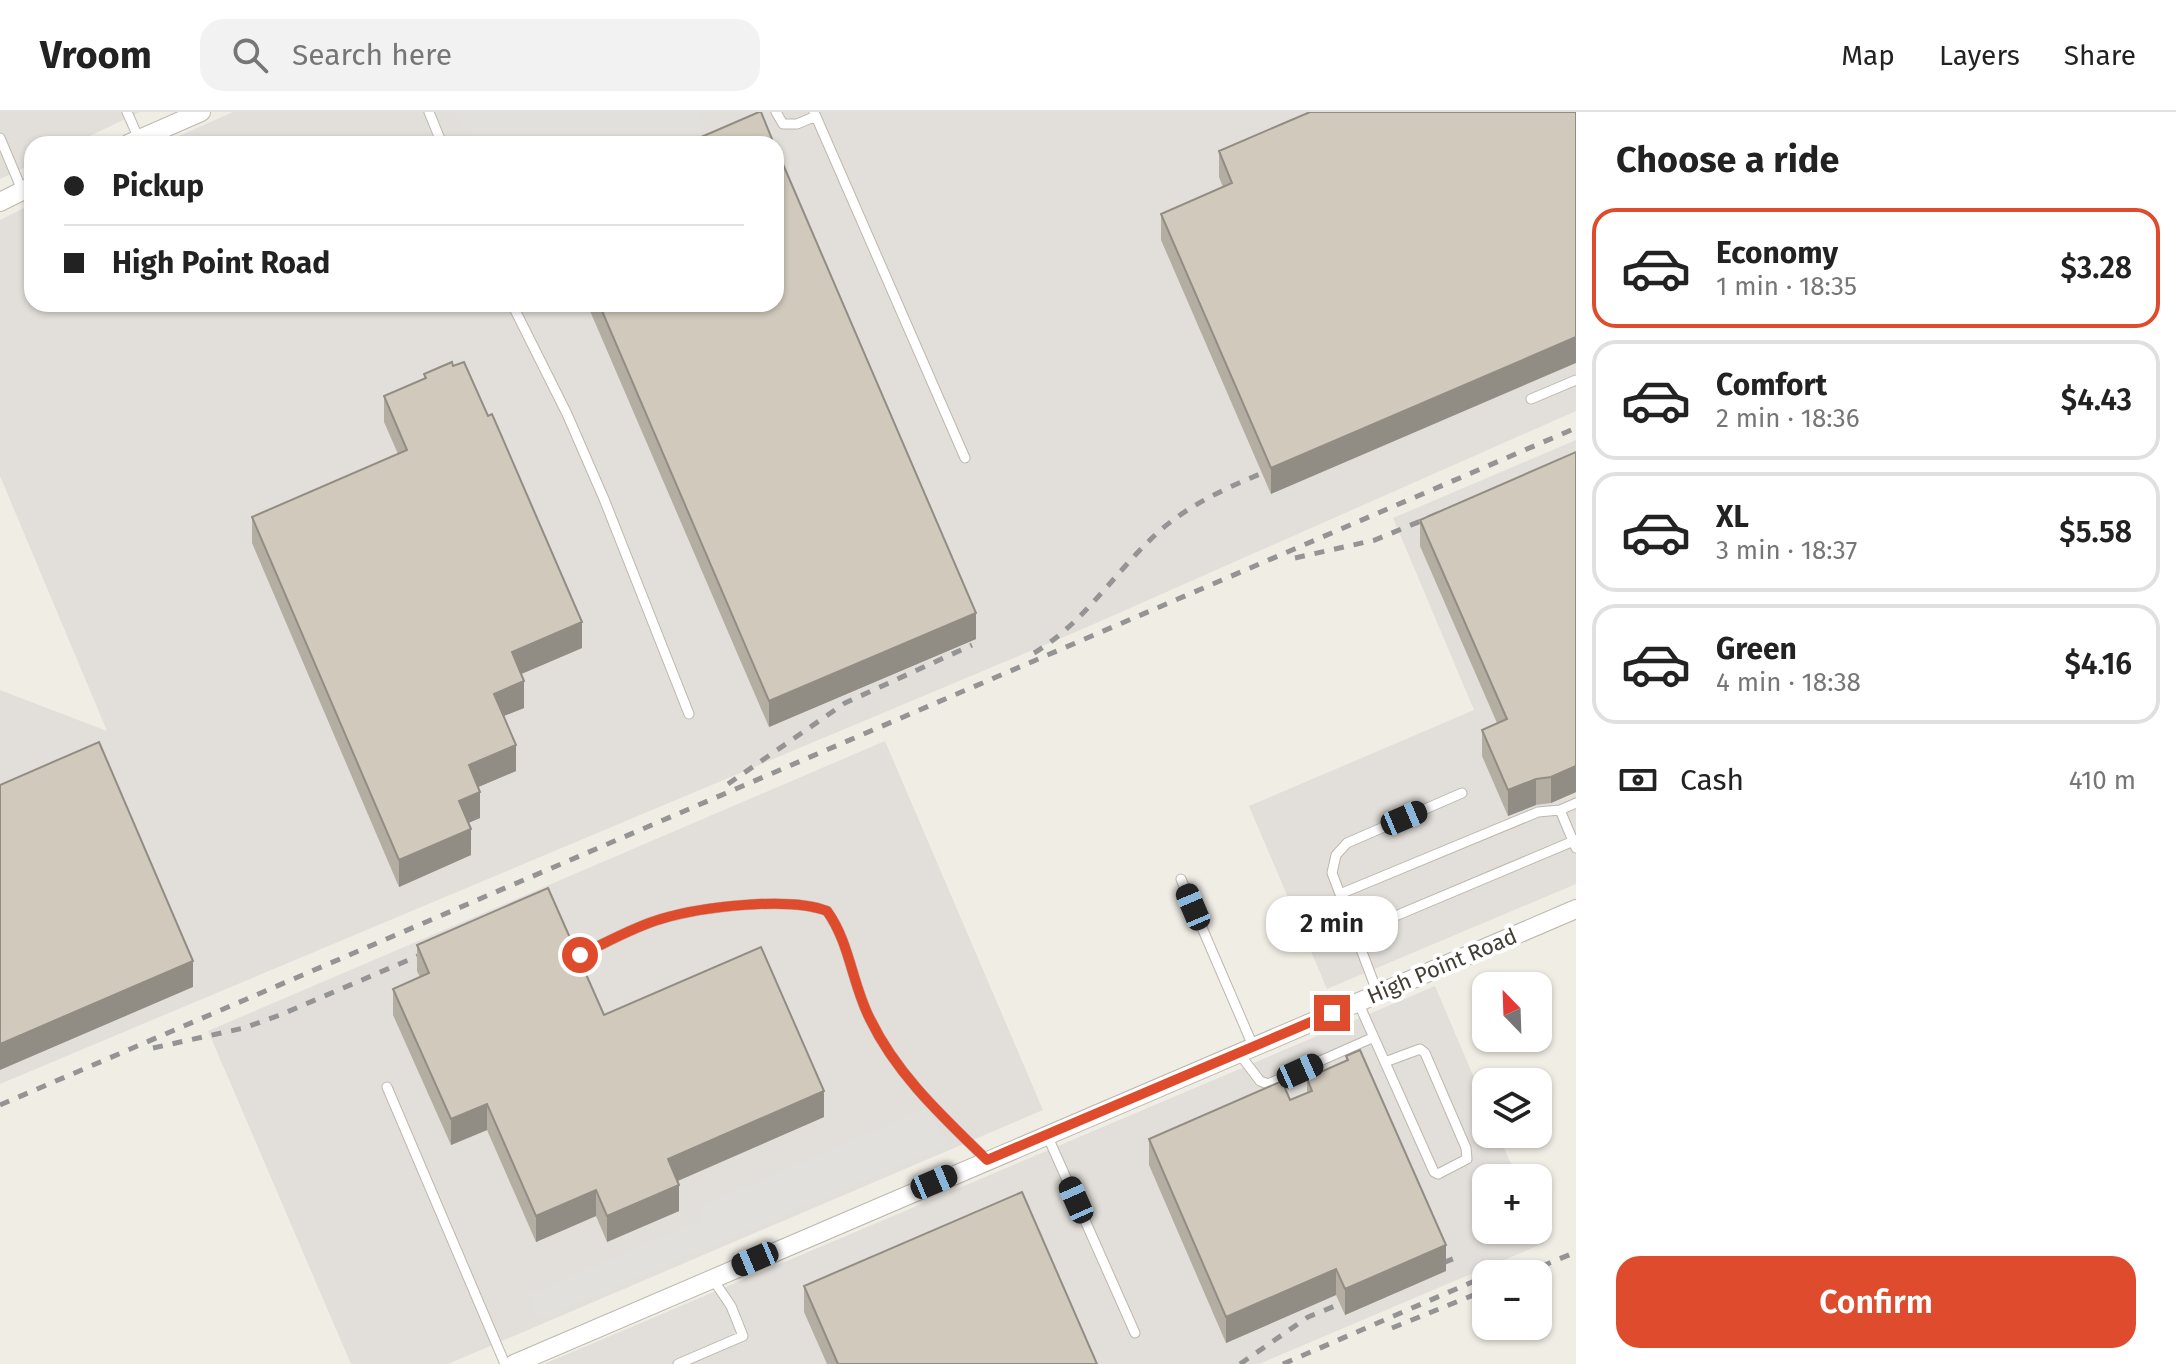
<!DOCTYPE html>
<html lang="en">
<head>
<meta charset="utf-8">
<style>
  body { margin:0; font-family:"Fira Sans",sans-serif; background:#f2f2f2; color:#222; height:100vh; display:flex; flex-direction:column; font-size:30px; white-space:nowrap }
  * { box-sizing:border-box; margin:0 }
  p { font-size:26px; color:#767676 }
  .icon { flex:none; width:44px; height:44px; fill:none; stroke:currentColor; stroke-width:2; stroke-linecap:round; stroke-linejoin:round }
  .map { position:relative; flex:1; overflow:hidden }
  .side { display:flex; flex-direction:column; background:#fff; width:600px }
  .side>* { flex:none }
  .top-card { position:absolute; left:24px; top:24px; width:760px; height:176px; border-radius:24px; box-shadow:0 2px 6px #0004; display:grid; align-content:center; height:176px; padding:0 40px; background:#fff }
  .needle { width:52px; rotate:337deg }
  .tools { position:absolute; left:1472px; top:860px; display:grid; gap:16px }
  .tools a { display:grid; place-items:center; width:80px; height:80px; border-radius:16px; background:#fff; box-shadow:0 2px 6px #0004; font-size:40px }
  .end { position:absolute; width:36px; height:36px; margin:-18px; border:10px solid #df4b2d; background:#fff; box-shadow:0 0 0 4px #fff }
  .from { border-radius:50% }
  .bubble { position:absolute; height:56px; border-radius:24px; background:#fff; box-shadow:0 2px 6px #0004; font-size:26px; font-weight:600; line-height:56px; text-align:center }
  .car { position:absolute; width:24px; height:48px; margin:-24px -12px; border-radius:10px; box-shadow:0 0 6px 2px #0007; background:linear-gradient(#222 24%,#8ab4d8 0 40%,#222 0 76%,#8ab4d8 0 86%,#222 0) }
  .top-card b { display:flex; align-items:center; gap:28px; height:76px; font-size:30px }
  .top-card b+b { border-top:2px solid #e0e0e0 }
  .top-card i { width:20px; height:20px; background:#222 }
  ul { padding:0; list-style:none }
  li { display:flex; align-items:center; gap:24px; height:120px; margin:0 16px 12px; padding:0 24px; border:4px solid #e0e0e0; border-radius:24px }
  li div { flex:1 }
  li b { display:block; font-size:30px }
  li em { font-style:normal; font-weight:600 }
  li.current { border-color:#df4b2d }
  li>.icon { width:72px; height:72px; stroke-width:1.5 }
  h2 { padding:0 40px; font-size:36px; line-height:96px }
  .pay { display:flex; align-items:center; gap:20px; height:88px; padding:0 40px; font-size:30px }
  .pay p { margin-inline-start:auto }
  .button { display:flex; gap:16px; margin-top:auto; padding:16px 40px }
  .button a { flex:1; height:92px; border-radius:24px; background:#df4b2d; color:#fff; font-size:32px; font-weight:600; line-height:92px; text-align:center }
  header { display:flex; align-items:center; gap:48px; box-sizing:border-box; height:112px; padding:0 40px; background:#fff; border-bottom:2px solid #e0e0e0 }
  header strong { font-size:38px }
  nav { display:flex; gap:44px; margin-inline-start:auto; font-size:28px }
  .search { width:560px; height:72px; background:#f2f2f2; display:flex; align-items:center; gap:20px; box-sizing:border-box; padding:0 28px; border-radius:24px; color:#767676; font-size:30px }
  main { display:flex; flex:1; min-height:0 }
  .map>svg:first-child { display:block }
  .industrial { fill:#e2dfda }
  .parking { fill:#e1e0dd }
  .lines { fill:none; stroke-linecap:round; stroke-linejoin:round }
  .lane-casing { stroke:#bdb7ac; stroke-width:11 }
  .street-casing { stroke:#bdb7ac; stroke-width:20 }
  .lane { stroke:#fff; stroke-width:9 }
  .street { stroke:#fff; stroke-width:18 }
  .rail { stroke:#949494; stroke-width:5; stroke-dasharray:10 10; stroke-linecap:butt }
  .wall { fill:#b3ada2 }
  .shaded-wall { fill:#928d84 }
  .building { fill:#d0c9bc; stroke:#928d84; stroke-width:2 }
  .route { stroke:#df4b2d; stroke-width:10 }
  .labels { text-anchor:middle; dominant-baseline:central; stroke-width:8; stroke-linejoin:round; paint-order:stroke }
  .street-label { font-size:22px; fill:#423d35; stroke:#fff }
</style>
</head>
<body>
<header>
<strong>Vroom</strong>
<div class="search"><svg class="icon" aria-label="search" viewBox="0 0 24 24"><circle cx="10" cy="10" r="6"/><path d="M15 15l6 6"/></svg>Search here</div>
<nav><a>Map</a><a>Layers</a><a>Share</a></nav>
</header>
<main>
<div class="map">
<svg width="1576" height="1252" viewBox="0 0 1576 1252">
  <rect width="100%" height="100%" fill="#f0ede5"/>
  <path class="industrial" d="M0,0H140L73,32H32V52L0,67Z
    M233,0H1576V299L1085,516L0,972V578L107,619L0,364V108L32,92V192H776V32H161Z
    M1576,328V772L1327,877L1249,694L1474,598L1393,406Z
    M885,629L1043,998L448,1252H351L208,919Z
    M1435,874L1486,994V1022H1498L1517,1066H1486V1118L1538,1116L1544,1131L1259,1252H544Z"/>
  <path class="parking" d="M455,0H698L706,20L677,32H469Z
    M925,997L950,1032L538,1208L528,1183L702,1108L697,1096Z"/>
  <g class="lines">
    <defs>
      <path id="lane" d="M127,0L139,27
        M429,0L442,32
        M776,0L783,12H797L816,4
        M814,0L965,346
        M0,26L22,78
        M512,192L567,302L604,387L689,602
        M1531,287L1576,268
        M1560,698L1576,691
        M1181,767L1253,934
        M1340,782L1538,700L1560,698L1576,736
        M1355,821L1576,728
        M580,843C606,831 633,815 661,807C701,795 790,784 827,799C850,831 852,872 870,907C897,963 943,1005 987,1048
        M1378,882L1332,761L1336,743L1347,731L1462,681
        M1358,890L1434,1060L1438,1062L1467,1047L1466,1036L1425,941L1420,937L1385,950
        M1238,940L1260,969L1268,972L1372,926
        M387,975L505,1252
        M1047,1023L1135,1221
        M678,1252L743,1224L731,1194L712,1166"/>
      <path id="street" d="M128,32L201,0
        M0,90L32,74
        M514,1252L1576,797"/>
    </defs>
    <use href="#lane" class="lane-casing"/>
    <use href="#street" class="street-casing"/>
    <use href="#lane" class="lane"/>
    <use href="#street" class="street"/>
    <path class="rail" d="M1295,446L1375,428L1440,401
      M1034,541C1081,513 1111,466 1149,429C1179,398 1221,378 1260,362
      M728,672L845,591L972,533
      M153,936L244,916L280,903L439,835
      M0,993L1576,316
      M1425,1158L1455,1146
      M1491,1162L1516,1151
      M1523,1162L1576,1140
      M1392,1216L1486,1178
      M1240,1252L1308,1205L1362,1183
      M1283,1252L1486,1164"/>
  </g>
  <path class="wall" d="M1310,0L1271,382L1161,128V102L1223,75L1219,65V39Z
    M587,192H776L976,527L769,615Z
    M424,262L582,536L521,562L524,596L503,604L516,659L478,675L480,706L468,711L471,743L399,775L252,431V405L398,342L384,310V284L424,267Z
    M1576,340V680L1551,691L1536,693L1508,704L1482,644V618L1497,611L1420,434V408Z
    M417,833L604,903L824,1005L678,1069L679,1099L607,1130L596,1104L536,1130L487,1018L451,1033L393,903V877L420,865L417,859Z
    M1346,944L1446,1159L1345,1203L1336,1183L1226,1231L1149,1053V1027L1290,988L1307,981V966L1346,949Z
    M804,1174L1097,1252H827L804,1200Z"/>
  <path class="shaded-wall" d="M1576,225V251L1271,382V356Z
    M976,501V527L769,615V589Z
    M582,510V536L512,566V540Z
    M524,569V596L494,608V582Z
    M516,633V659L469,679V653Z
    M1576,654V680L1551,691V665Z
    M1536,667V693L1508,704V678Z
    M480,680V706L459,715V689Z
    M471,717V743L399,775V748Z
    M193,849V875L0,958V932Z
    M824,979V1005L668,1073V1047Z
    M487,992V1018L451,1033V1007Z
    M679,1073V1099L607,1130V1104Z
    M596,1078V1104L536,1130V1104Z
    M1446,1133V1159L1345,1203V1177Z
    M1336,1157V1183L1226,1231V1205Z"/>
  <path class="building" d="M759,0H761L774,32H685Z
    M1310,0H1576V225L1271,356L1161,102L1232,71L1219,39Z
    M776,36L976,501L769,589L599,192H776Z
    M452,250L453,254L464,250L488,304L492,302L582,510L512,540L524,569L494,582L516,633L469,653L480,680L459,689L471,717L399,748L252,405L407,338L384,284L426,266L424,262Z
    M1576,340V654L1551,665L1536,667L1508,678L1482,618L1507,607L1420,408Z
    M99,630L193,849L0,932V673Z
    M548,776L604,903L761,835L824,979L668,1047L679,1073L607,1104L596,1078L536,1104L487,992L451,1007L393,877L429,861L417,833Z
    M1360,938L1446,1133L1345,1177L1336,1157L1226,1205L1149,1027L1282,969L1290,988L1312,979L1307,966L1348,948L1346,944Z
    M1022,1080L1097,1252H838L804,1174Z"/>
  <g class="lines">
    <path class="route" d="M580,843C606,831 633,815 661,807C700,795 790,784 827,799C850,831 852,872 870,907C897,963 943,1005 987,1048L1332,901"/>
  </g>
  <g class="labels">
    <g class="street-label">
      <text transform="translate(1442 854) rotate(-23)">High Point Road</text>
    </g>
  </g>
</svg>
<div class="tools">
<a><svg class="needle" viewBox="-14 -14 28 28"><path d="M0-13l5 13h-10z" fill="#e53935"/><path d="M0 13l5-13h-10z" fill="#767676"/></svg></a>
<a><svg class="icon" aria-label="layers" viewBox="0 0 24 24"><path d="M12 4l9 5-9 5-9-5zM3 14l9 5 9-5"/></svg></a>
<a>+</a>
<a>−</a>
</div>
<i class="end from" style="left:580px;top:843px"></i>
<i class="end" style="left:1332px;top:901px"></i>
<div class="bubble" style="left:1266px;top:784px;width:132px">2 min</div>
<i class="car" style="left:1404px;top:706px;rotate:67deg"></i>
<i class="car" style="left:1193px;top:795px;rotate:337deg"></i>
<i class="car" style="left:1300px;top:959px;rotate:66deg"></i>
<i class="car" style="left:934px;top:1070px;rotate:67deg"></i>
<i class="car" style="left:1076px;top:1088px;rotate:336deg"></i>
<i class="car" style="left:755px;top:1147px;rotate:247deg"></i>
<div class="top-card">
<b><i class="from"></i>Pickup</b>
<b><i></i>High Point Road</b>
</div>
</div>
<section class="side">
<h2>Choose a ride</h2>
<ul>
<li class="current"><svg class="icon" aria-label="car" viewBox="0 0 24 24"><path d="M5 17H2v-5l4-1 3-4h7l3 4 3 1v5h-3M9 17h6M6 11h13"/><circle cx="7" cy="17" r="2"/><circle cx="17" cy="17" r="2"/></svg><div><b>Economy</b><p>1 min · 18:35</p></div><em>$3.28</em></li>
<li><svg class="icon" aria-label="car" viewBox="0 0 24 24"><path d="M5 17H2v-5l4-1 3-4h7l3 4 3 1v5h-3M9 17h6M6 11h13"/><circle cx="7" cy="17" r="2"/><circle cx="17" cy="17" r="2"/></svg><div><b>Comfort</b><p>2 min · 18:36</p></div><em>$4.43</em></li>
<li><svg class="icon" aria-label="car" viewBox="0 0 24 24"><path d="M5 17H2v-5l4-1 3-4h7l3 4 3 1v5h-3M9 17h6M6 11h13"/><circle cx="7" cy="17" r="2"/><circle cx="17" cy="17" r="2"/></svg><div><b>XL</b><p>3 min · 18:37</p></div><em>$5.58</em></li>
<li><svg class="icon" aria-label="car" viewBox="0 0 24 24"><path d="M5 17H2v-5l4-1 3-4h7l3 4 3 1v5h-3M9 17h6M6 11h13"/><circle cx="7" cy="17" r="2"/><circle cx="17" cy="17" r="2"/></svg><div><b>Green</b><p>4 min · 18:38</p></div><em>$4.16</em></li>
</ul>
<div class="pay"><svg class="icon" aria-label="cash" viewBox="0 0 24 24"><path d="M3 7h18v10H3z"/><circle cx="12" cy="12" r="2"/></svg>Cash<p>410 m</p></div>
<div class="button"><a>Confirm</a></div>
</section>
</main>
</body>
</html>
